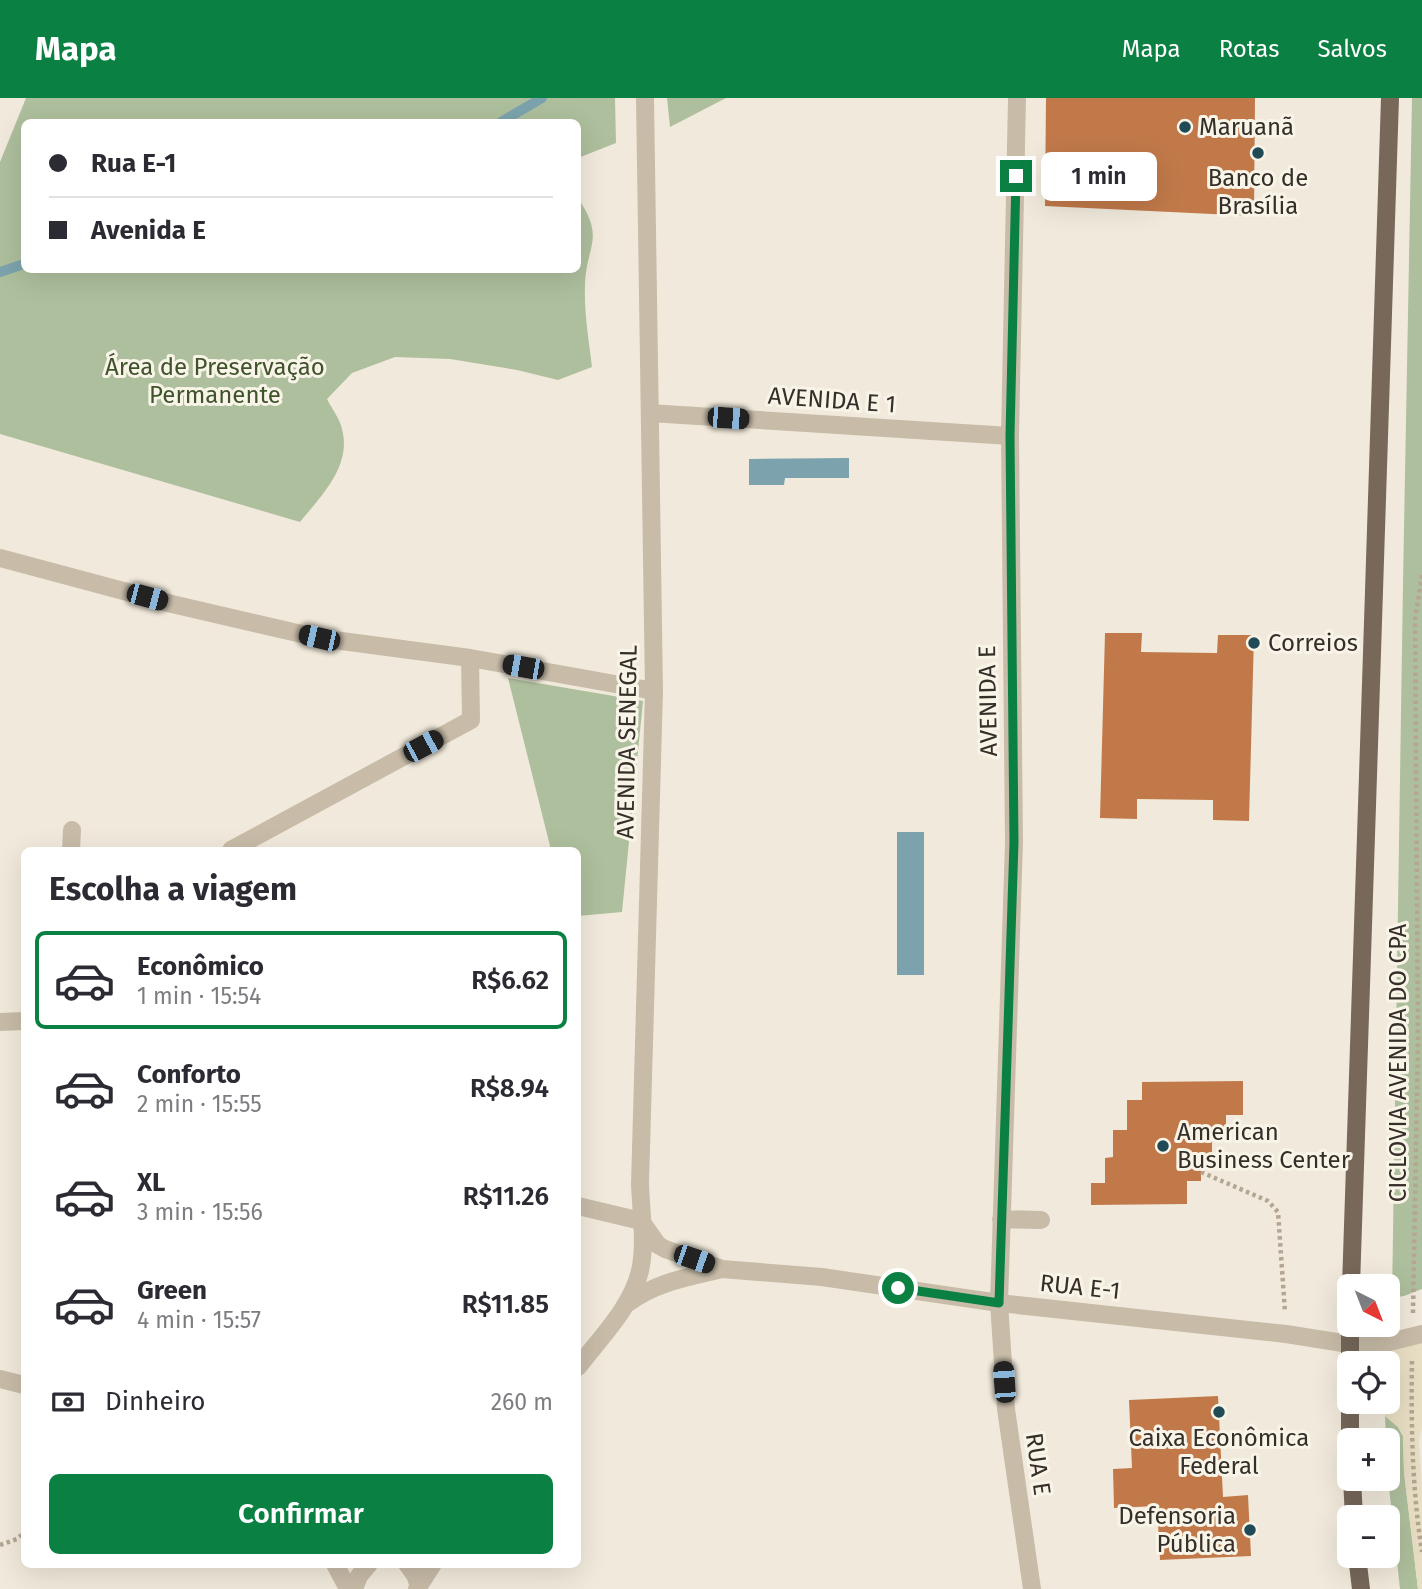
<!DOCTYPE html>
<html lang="pt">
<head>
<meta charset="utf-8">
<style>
  body { margin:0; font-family:"Fira Sans",sans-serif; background:#f7f7f7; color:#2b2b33; height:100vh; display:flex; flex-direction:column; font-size:26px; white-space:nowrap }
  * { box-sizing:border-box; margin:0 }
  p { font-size:23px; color:#7c7c81 }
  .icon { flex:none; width:38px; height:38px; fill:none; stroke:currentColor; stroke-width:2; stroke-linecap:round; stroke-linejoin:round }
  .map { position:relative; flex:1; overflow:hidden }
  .sheet { position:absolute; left:21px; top:749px; width:560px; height:721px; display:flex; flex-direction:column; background:#fff; border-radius:10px; box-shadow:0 7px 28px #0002 }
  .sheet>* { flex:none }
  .banner { position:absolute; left:21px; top:21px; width:560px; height:154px; border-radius:10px; box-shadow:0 7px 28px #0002; display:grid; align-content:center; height:154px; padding:0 28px; background:#fff }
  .needle { width:46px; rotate:138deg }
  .buttons { position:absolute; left:1337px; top:1176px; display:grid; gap:14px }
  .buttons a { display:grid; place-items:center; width:63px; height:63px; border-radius:10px; background:#fff; box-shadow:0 7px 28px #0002; font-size:35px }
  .end { position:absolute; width:32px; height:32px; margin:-16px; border:9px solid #0b8043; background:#fff; box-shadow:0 0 0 4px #fff }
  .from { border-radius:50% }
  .bubble { position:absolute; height:49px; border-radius:10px; background:#fff; box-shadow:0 7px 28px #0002; font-size:23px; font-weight:600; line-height:49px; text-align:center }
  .car { position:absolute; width:21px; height:42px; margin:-21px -10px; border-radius:9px; box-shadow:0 0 5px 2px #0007; background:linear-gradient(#222 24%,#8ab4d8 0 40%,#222 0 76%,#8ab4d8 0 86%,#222 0) }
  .banner b { display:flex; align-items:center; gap:24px; height:66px; font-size:26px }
  .banner b+b { border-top:2px solid #e1e1e2 }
  .banner i { width:18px; height:18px; background:#2b2b33 }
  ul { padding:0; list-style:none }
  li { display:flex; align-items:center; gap:21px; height:98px; margin:0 14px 10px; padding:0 14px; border:4px solid transparent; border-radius:10px }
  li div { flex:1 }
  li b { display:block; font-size:26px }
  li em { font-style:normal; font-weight:600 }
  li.on { border-color:#0b8043 }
  li>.icon { width:63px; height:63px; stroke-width:1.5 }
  h2 { padding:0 28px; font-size:32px; line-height:84px }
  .pay { display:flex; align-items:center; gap:18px; height:77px; padding:0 28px; font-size:26px }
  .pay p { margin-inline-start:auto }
  .primary-button { display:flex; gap:14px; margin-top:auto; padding:14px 28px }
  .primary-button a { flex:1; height:80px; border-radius:10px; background:#0b8043; color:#fff; font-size:28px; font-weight:600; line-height:80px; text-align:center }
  header { display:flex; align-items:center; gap:42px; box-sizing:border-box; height:98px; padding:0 35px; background:#0b8043; color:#fff }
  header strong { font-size:33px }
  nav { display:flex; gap:38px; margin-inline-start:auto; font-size:24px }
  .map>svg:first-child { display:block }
  .green { fill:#aebf9d }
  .plaza { fill:#e8dec4 }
  .water { fill:#7ca3ad }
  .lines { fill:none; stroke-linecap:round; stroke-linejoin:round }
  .stream { stroke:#7ca3ad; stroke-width:10 }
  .building { fill:#c1794a }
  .path { stroke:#b4a693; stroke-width:4.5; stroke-dasharray:3.5 3.5; stroke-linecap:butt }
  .minor { stroke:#c8bca8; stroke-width:18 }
  .major { stroke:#77685a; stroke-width:18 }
  .route { stroke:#0b8043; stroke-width:9 }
  .poi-dot { fill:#204a55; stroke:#f9f4e8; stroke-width:2.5 }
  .labels { text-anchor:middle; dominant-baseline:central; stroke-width:6; stroke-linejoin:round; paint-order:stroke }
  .poi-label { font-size:24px; fill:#362e28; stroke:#f9f4e8; text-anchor:start }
  .park-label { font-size:24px; fill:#3f532d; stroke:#f9f4e8 }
  .street-label { font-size:24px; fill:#362e28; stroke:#f9f4e8 }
</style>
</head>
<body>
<header>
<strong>Mapa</strong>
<nav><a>Mapa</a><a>Rotas</a><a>Salvos</a></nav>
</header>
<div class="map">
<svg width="1422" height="1491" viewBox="0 0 1422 1491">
  <rect width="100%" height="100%" fill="#f1eadc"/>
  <path class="green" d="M26,0H615L616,45L578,60V24H24V172H578V100C606,142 586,146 585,188C584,215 589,243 592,269L558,282L517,272L450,261L395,259L352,275L327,301C332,311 340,321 342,331C352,368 321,398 300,424L0,336V64Z
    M667,0H726L670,29Z
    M1412,0H1422V1191L1404,1198L1392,1200L1403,485Z
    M508,580L643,603L622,814L578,818V752H551Z
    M1385,1318L1398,1329L1403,1338L1404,1374L1418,1491H1400L1388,1380Z"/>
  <path class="plaza" d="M1422,1242V1329L1419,1342L1422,1387V1491H1418L1404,1374L1403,1338L1398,1329L1385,1318L1388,1265H1385V1257L1386,1253Z"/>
  <path class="water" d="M849,360V380H785L784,387H749V361Z
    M924,734V877H897V734Z"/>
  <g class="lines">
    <path class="stream" d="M501,24L542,0
      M0,174L24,166"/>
  </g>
  <path class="building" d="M1046,0H1255L1254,118L1045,108Z
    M1105,535H1142L1141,554L1217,555L1218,537H1254L1249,723L1213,722V702L1137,701V721L1100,720Z
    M1243,983V1017H1226V1041H1212V1062H1201V1083H1187V1106L1091,1107V1085H1105V1060L1113,1059V1032H1127V1002H1142V984Z
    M1218,1298L1223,1399L1248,1397L1251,1458L1160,1462L1157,1408L1114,1410L1113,1371L1132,1370L1129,1302Z"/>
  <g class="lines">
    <path class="path" d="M1201,1074L1268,1103L1278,1114L1285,1214
      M1413,1215L1418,941L1415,522L1422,476
      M1412,1263C1411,1326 1412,1391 1422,1454
      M0,1447L17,1441L24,1435"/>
    <path class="minor" d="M1017,0L1010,338L1014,744L999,1205L1006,1311L1032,1491
      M650,315L1010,338
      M0,460L172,506L319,540L470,560L654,593
      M71,752L72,732
      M231,752L471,622L470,560
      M0,924L24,923
      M578,1108L641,1123
      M1001,1121L1041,1122
      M641,1123L658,1147L665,1151L722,1171L822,1179L999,1205L1286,1236L1349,1246L1377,1247L1422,1236
      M628,1205C656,1184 689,1179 722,1171
      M578,1269C600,1240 631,1210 640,1173C646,1146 641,1114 640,1086L654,593L645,0
      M0,1281L24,1287
      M335,1466L348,1491
      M407,1466L415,1477L419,1488
      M354,1491L359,1478L369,1466
      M417,1491L433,1466"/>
    <path class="major" d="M1351,1188C1363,792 1379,396 1390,0
      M1350,1265V1227
      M1350,1304V1342
      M1352,1381L1354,1419
      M1357,1458L1361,1491"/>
  </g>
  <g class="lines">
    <path class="route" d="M898,1190L999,1205L1014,744L1010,338L1016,78"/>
  </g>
  <g class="poi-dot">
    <circle cx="1185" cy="29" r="7"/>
    <circle cx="1258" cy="55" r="7"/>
    <circle cx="1254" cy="545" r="7"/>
    <circle cx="1163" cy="1048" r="7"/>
    <circle cx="1219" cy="1314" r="7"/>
    <circle cx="1250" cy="1432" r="7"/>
  </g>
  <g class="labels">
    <g class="poi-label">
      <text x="1199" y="29">Maruanã</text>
      <text x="1258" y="80" text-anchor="middle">Banco de<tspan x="1258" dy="28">Brasília</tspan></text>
      <text x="1268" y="545">Correios</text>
      <text x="1177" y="1034">American<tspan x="1177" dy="28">Business Center</tspan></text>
      <text x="1219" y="1340" text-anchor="middle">Caixa Econômica<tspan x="1219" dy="28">Federal</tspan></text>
      <text x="1236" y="1418" text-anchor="end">Defensoria<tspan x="1236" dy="28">Pública</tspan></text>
    </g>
    <g class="park-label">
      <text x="215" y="269">Área de Preservação<tspan x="215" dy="28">Permanente</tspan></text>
    </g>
    <g class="street-label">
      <text transform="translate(832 302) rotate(4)">AVENIDA E 1</text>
      <text transform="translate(988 603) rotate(-91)">AVENIDA E</text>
      <text transform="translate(627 644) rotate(-89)">AVENIDA SENEGAL</text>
      <text transform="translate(1398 965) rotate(-90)">CICLOVIA AVENIDA DO CPA</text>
      <text transform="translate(1080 1189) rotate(6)">RUA E-1</text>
      <text transform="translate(1038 1366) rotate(82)">RUA E</text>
    </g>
  </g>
</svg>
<div class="buttons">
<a><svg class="needle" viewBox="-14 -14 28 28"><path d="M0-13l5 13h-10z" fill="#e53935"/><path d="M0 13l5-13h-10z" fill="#7c7c81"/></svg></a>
<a><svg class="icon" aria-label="locate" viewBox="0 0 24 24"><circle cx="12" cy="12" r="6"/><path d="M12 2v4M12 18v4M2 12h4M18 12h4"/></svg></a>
<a>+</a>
<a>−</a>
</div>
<i class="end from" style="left:898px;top:1190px"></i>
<i class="end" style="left:1016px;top:78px"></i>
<div class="bubble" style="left:1041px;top:54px;width:116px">1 min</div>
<i class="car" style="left:728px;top:320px;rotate:94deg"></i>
<i class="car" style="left:147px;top:499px;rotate:105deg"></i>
<i class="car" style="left:319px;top:540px;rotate:283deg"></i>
<i class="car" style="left:523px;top:569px;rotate:280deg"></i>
<i class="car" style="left:423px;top:648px;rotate:62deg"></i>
<i class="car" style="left:694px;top:1161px;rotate:109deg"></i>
<i class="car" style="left:1004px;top:1284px;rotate:356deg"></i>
<div class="banner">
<b><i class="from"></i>Rua E-1</b>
<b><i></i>Avenida E</b>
</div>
<section class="sheet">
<h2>Escolha a viagem</h2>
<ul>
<li class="on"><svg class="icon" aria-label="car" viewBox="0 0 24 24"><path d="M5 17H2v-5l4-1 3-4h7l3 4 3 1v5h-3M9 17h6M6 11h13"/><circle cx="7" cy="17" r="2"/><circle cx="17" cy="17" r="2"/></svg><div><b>Econômico</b><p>1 min · 15:54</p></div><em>R$6.62</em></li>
<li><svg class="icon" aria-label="car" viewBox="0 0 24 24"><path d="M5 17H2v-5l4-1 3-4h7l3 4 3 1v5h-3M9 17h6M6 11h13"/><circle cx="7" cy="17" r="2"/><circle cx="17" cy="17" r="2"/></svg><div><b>Conforto</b><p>2 min · 15:55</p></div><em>R$8.94</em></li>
<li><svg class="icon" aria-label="car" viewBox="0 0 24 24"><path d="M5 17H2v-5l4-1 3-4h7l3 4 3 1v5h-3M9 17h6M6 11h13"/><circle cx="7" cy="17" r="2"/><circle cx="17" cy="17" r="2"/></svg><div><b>XL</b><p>3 min · 15:56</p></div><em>R$11.26</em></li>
<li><svg class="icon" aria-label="car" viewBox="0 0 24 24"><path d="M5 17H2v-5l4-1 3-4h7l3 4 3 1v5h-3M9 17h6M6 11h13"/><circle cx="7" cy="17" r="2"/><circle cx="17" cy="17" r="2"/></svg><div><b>Green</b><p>4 min · 15:57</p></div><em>R$11.85</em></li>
</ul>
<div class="pay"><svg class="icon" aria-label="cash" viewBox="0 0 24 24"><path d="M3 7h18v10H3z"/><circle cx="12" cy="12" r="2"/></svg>Dinheiro<p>260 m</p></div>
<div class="primary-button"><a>Confirmar</a></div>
</section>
</div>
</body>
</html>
